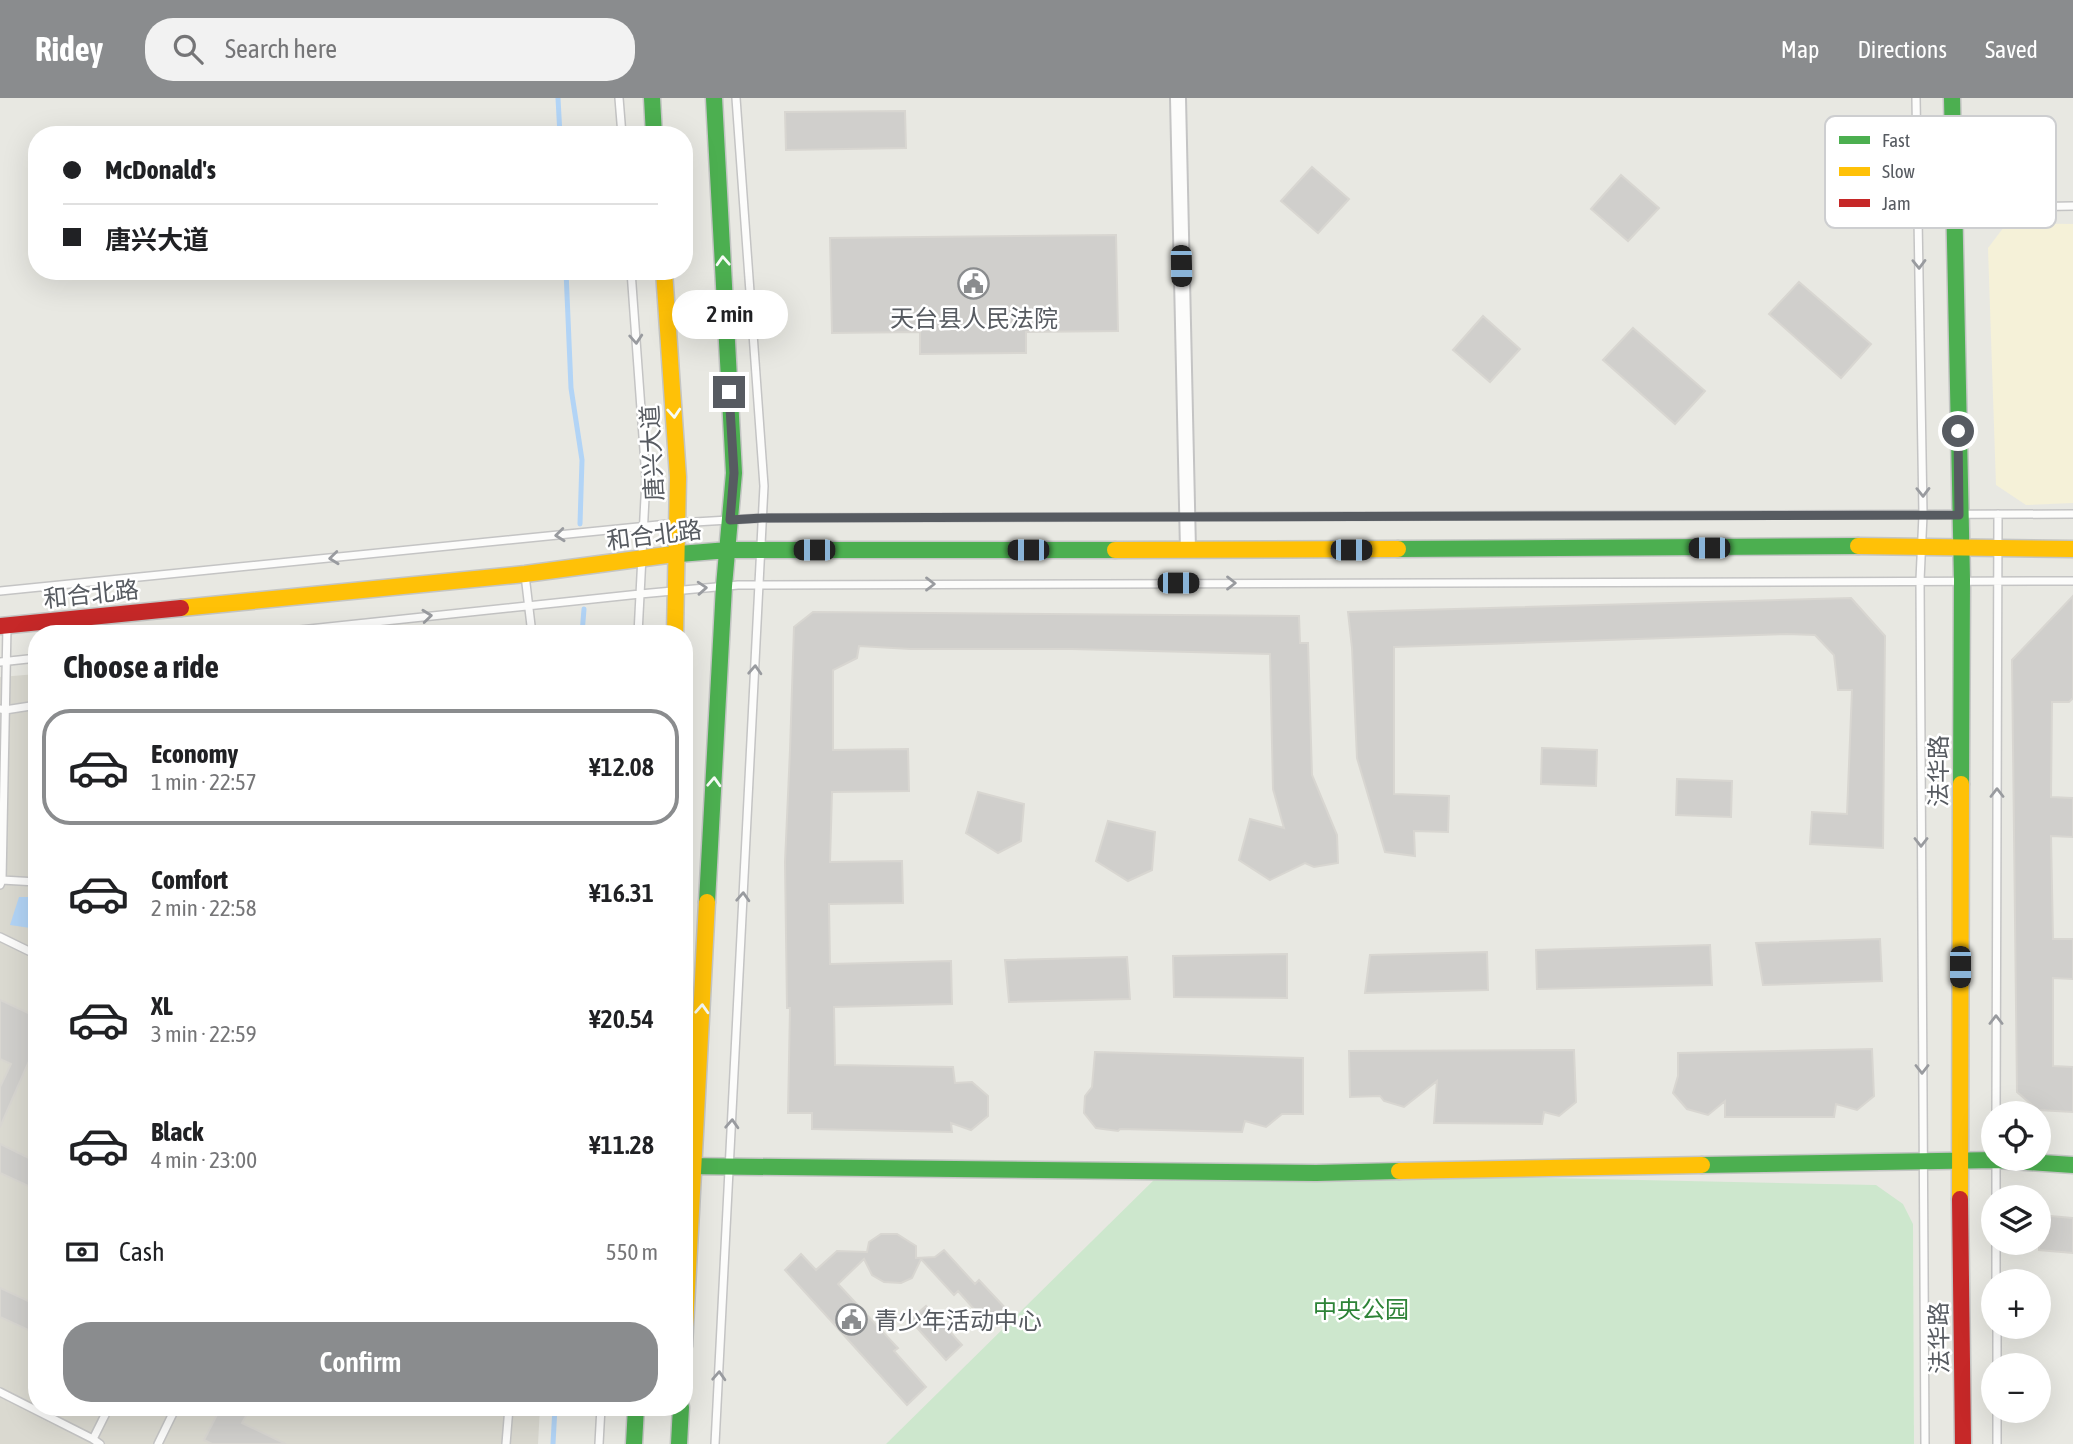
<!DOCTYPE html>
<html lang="en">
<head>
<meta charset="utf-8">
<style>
  body { margin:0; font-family:"Asap Condensed","Noto Sans SC",sans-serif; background:#f2f2f2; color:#202124; height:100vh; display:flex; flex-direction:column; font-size:26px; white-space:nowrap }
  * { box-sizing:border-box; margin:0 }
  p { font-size:23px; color:#757577 }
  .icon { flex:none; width:38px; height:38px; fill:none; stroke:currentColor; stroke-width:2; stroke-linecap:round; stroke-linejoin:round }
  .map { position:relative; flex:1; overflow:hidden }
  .sheet { position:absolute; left:28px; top:527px; width:665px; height:791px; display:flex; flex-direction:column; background:#fff; border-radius:28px; box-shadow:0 7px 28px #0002 }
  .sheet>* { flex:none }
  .guide { position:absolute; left:28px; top:28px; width:665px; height:154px; border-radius:28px; box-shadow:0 7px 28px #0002; display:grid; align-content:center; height:154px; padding:0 35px; background:#fff }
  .fabs { position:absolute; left:1981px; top:1003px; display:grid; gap:14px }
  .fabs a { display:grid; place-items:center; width:70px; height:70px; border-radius:50%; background:#fff; box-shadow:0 7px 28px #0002; font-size:35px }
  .end { position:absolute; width:32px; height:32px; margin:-16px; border:9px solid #575b61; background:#fff; box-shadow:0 0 0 4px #fff }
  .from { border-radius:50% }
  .bubble { position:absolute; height:49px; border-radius:24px; background:#fff; box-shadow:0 7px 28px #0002; font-size:23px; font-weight:600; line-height:49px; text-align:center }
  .car { position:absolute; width:21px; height:42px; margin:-21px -10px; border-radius:9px; box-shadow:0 0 5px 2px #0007; background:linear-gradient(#222 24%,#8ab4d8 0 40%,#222 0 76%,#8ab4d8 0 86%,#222 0) }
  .guide b { display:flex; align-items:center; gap:24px; height:66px; font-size:26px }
  .guide b+b { border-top:2px solid #e0e0e0 }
  .guide i { width:18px; height:18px; background:#202124 }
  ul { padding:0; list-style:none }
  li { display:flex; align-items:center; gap:21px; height:116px; margin:0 14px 10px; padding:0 21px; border:4px solid transparent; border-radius:28px }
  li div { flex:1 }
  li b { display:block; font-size:26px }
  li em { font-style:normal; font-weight:600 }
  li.selected { border-color:#8a8c8e }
  li>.icon { width:63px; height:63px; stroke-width:1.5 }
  h2 { padding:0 35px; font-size:32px; line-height:84px }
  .pay { display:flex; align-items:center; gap:18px; height:77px; padding:0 35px; font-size:26px }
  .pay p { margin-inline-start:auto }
  .action { display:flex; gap:14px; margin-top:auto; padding:14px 35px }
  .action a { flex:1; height:80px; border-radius:28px; background:#8a8c8e; color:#fff; font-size:28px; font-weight:600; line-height:80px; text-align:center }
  header { display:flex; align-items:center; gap:42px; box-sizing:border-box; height:98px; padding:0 35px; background:#8a8c8e; color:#fff }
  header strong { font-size:33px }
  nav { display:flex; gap:38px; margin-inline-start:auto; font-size:24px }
  .search { width:490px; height:63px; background:#f2f2f2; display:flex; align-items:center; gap:18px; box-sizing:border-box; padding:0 24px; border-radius:28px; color:#757577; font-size:26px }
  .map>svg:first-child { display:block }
  .commercial { fill:#f5f1d8 }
  .education { fill:#dad9d0 }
  .green { fill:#cde7cd }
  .water { fill:#b2d4f6 }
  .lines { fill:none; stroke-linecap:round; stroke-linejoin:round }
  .stream { stroke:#b2d4f6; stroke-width:5 }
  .building { fill:#d0cfcc; stroke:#d8d6d1; stroke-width:2 }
  .lane-casing { stroke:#c4c4c4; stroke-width:10 }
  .street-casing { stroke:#c4c4c4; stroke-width:18 }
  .fast-casing { stroke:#c4c5c4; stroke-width:19 }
  .slow-casing { stroke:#c4c5c4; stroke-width:19 }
  .jam-casing { stroke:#c4c5c4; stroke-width:19 }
  .lane { stroke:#fcfcfb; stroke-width:7 }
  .street { stroke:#fcfcfb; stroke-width:14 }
  .fast { stroke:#4caf50; stroke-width:16 }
  .slow { stroke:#ffc107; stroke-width:16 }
  .jam { stroke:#c62828; stroke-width:16 }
  .oneway { stroke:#f6fbf6 }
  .oneway2 { stroke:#999b9f }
  .route { stroke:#575b61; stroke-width:9 }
  .labels { text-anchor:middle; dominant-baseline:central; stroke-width:5; stroke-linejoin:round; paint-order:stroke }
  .poi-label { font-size:24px; fill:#575b61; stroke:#fff }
  .street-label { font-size:24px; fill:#575b61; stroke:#fff }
  .park-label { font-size:24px; fill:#2d8337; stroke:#fff }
  .key { fill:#fff; stroke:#cdced0; stroke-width:2 }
  .key-label { font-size:19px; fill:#575b61 }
</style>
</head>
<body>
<header>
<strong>Ridey</strong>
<div class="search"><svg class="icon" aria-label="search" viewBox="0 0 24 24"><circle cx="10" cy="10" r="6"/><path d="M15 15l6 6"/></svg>Search here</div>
<nav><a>Map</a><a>Directions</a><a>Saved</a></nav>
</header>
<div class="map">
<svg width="2073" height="1346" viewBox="0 0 2073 1346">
  <rect width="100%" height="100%" fill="#e8e8e2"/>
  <path class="commercial" d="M2007,125L2073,126V405L2026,407L1996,387L1988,150Z"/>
  <path class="education" d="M37,576V1309H540L538,1346H0V579Z"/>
  <path class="green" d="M1162,1074L1316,1075L1876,1087L1903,1106L1913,1126L1914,1346H886Z"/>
  <path class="water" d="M19,799H37V831L10,827Z"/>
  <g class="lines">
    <path class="stream" d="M558,0L560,37
      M566,173L571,290L582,362L580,426
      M582,536L584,511
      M553,1346L555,1309"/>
  </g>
  <path class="building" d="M905,13L906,50L786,52L785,14Z
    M1312,69L1349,101L1318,135L1281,103Z
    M1621,77L1659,110L1628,143L1591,111Z
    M1116,137L1118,233L1026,234V255L920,256V234L832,235L830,140Z
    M1799,184L1871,246L1841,280L1769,216Z
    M1483,218L1520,251L1490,284L1453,252Z
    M1633,230L1705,293L1675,326L1603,262Z
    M2073,498V600L2069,604H2052L2051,699L2073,700V739L2051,738L2053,841H2073V881L2053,880V968L2073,969V1014L2038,1012L2017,994L2012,562Z
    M1851,500L1885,538L1883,750L1810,746L1812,714L1847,716L1852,592H1838L1834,557L1815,537L1787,536L1394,549V696L1449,698L1448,734L1414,733L1415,758L1385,754L1357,660L1352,550L1348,514Z
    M813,514L1299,518L1300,545H1308L1312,677L1337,737L1338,765L1314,769L1305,765L1270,782L1239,762L1250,721L1284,730L1273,691L1270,556L1072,551H910L859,548L857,560L833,572V652L908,651L909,693L832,694L830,764L902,763L903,805L829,806L830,866L951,863L952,906L834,909L835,967L953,969L955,985L972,984L988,998V1018L971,1032L951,1025L952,1034L812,1031V1015H788L790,910H787L785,764L790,652L794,529Z
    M1542,650L1597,652L1596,688L1541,686Z
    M1677,681L1732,683L1731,719L1676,717Z
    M978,694L1024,706L1021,743L998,755L966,735Z
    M1108,723L1155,734L1152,772L1128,783L1096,763Z
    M1880,841L1882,883L1763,887L1756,845Z
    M1710,847L1712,887L1537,891L1536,852Z
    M1487,854L1488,892L1365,895L1370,857Z
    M1287,856V900L1174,899L1173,858Z
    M1127,859L1130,901L1009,904L1005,862Z
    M0,902L37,919V945L0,1029V989L11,966L0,961Z
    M1872,951L1874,998L1857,1012L1836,1006L1834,1019H1725V1003L1708,1017L1687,1011L1673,995L1678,978V955Z
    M1574,952L1576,1004L1559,1018L1544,1014L1542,1026L1434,1025L1437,983L1404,1009L1384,1003L1380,998L1350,999L1349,953Z
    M1095,954L1303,960V1016H1282L1266,1029L1245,1023L1242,1034L1120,1031L1118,1033L1096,1030L1084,1015L1085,998L1092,989Z
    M0,1046L37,1064V1092L0,1075Z
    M2039,1117L2073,1120V1155L2039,1152Z
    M881,1136H897L916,1148V1160L935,1159L944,1152L975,1186L979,1182L1008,1213L990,1229L958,1193L954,1197L921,1161L912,1180L901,1185L884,1184L872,1177L864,1161L838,1186L898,1250L894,1253L926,1289L907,1307L785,1172L801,1156L816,1172L837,1153L867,1154L869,1144Z
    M0,1190L37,1207V1236L0,1219Z
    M926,1208L962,1247L946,1262L910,1222Z
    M221,1309H251L242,1325L286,1346H212L204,1342Z"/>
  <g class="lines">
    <defs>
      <path id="lane" d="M619,0L622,37
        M1916,0L1923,417L1920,482L1925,1346
        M1955,110L2073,108
        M631,173L646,380L638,536
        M525,477L532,536
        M0,493L678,425L762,420L2073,416
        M262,536L640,496L738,487L2073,483
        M0,564L37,560
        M0,611L5,612L37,607
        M2,782L37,784
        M0,787L2,782L7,528
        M0,839L37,857
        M1996,1015L1998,416
        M1996,1065V1099
        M1996,1144V1183
        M1997,1228V1267
        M0,1294L93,1341L100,1346
        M1997,1312V1346
        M93,1341L109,1309
        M158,1346L176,1309
        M506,1346L509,1309
        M599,1346L601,1309
        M715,1346L764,388L736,0"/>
      <path id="street" d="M1178,0L1188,452"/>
      <path id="fast" d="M652,0L654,37
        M1952,0L1962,482L1961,686
        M1398,451L1858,448
        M667,457L728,452H1115
        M707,804L724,488L734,375L714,0
        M1702,1067L1996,1062L2073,1067
        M684,1068L1316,1075L1399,1073
        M634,1346L636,1309
        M679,1346L681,1309"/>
      <path id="slow" d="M664,173L678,379L675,536
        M1858,448L2073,451
        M1115,452L1398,451
        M181,510L525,476L667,457
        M1399,1073L1702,1067
        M1960,1101L1961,686
        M684,1248L707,804"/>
      <path id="jam" d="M0,528L181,510
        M1960,1101L1963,1346"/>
    </defs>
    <use href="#lane" class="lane-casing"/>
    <use href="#street" class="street-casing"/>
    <use href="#fast" class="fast-casing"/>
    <use href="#slow" class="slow-casing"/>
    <use href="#jam" class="jam-casing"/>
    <use href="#lane" class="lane"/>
    <use href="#street" class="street"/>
    <use href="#fast" class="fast"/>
    <use href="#slow" class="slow"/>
    <use href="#jam" class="jam"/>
  </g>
  <defs><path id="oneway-chevron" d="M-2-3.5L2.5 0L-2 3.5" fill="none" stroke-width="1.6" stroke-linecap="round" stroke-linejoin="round" transform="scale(1.75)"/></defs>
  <g class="oneway">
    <use href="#oneway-chevron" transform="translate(723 163) rotate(-93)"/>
    <use href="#oneway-chevron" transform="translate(674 315) rotate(86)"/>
    <use href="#oneway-chevron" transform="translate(714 684) rotate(-87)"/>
    <use href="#oneway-chevron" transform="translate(702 911) rotate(-87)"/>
  </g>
  <g class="oneway2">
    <use href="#oneway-chevron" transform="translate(1919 166) rotate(89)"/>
    <use href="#oneway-chevron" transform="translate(636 241) rotate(86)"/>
    <use href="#oneway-chevron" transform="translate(1923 394) rotate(89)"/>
    <use href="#oneway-chevron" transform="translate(560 437) rotate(174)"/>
    <use href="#oneway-chevron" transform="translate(334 460) rotate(174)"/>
    <use href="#oneway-chevron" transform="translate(1231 485)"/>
    <use href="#oneway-chevron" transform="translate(930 486)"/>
    <use href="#oneway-chevron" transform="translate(702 490) rotate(-4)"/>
    <use href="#oneway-chevron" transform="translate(427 518) rotate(-6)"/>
    <use href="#oneway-chevron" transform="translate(755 572) rotate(-87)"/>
    <use href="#oneway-chevron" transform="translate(1997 695) rotate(-90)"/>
    <use href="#oneway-chevron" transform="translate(1921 744) rotate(90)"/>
    <use href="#oneway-chevron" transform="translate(743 799) rotate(-87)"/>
    <use href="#oneway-chevron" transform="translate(1996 922) rotate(-90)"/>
    <use href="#oneway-chevron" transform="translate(1922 971) rotate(90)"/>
    <use href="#oneway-chevron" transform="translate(732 1026) rotate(-87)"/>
    <use href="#oneway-chevron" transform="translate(719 1278) rotate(-87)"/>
  </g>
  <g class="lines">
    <path class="route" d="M729,294L734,375L730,422L762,420L1959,417L1958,333"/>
  </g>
  <defs>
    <symbol id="civic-ring" viewBox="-11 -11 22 22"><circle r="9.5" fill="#fff" stroke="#8a8c8e" stroke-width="1.5"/><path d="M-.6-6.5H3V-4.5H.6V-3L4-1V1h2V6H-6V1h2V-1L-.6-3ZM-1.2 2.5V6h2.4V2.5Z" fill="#8a8c8e"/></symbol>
  </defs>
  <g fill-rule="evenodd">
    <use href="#civic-ring" x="956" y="168" width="35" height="35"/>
    <use href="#civic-ring" x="834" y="1204" width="35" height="35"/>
  </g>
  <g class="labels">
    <g class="poi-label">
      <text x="974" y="220">天台县人民法院</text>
      <text x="874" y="1222" text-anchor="start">青少年活动中心</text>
    </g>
    <g class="street-label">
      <text transform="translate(652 355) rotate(-93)">唐兴大道</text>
      <text transform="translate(654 437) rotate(-7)">和合北路</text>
      <text transform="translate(91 496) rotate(-6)">和合北路</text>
      <text transform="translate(1938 673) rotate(-90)">法华路</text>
      <text transform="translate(1939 1240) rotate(-91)">法华路</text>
    </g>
    <g class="park-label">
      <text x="1361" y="1211">中央公园</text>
    </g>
  </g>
  <rect x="1825" y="18" width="231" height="112" rx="10" class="key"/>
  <rect x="1839" y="38" width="31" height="8" fill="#4caf50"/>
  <rect x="1839" y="69" width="31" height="9" fill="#ffc107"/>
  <rect x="1839" y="101" width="31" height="8" fill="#c62828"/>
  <g class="key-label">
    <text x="1882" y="49">Fast</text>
    <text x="1882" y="80">Slow</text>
    <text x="1882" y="112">Jam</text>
  </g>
</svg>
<div class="fabs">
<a><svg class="icon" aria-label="locate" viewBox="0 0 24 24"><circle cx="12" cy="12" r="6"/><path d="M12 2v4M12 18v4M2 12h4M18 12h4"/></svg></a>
<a><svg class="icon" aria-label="layers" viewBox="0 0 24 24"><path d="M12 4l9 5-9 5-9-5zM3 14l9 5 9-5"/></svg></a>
<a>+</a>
<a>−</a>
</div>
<i class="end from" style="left:1958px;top:333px"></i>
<i class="end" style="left:729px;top:294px"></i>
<div class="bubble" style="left:672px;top:192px;width:116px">2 min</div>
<i class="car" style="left:1181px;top:168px;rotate:179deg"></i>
<i class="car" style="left:1709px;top:450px;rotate:270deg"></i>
<i class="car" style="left:814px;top:452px;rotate:270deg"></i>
<i class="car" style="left:1028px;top:452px;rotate:270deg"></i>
<i class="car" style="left:1351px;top:452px;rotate:90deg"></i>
<i class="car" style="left:1178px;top:485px;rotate:90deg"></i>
<i class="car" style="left:1960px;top:869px;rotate:180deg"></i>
<div class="guide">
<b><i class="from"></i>McDonald's</b>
<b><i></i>唐兴大道</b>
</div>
<section class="sheet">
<h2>Choose a ride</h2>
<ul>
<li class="selected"><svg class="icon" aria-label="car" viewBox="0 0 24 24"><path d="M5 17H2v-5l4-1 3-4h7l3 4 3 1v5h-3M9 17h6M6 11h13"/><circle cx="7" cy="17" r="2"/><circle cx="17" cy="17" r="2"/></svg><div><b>Economy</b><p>1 min · 22:57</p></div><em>¥12.08</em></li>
<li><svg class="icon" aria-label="car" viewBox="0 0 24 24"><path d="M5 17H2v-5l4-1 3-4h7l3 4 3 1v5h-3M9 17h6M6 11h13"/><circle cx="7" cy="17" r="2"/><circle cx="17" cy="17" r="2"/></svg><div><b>Comfort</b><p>2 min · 22:58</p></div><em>¥16.31</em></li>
<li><svg class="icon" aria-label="car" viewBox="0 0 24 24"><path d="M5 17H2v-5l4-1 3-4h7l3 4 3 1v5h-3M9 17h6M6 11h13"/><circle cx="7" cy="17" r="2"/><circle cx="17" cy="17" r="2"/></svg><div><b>XL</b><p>3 min · 22:59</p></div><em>¥20.54</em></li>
<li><svg class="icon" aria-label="car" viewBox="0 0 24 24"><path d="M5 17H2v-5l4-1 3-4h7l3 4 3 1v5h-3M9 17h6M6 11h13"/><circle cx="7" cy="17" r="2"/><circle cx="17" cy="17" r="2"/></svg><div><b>Black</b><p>4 min · 23:00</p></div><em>¥11.28</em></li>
</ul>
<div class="pay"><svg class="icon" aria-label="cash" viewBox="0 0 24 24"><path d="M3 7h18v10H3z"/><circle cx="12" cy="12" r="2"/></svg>Cash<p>550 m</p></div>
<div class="action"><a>Confirm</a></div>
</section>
</div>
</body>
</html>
